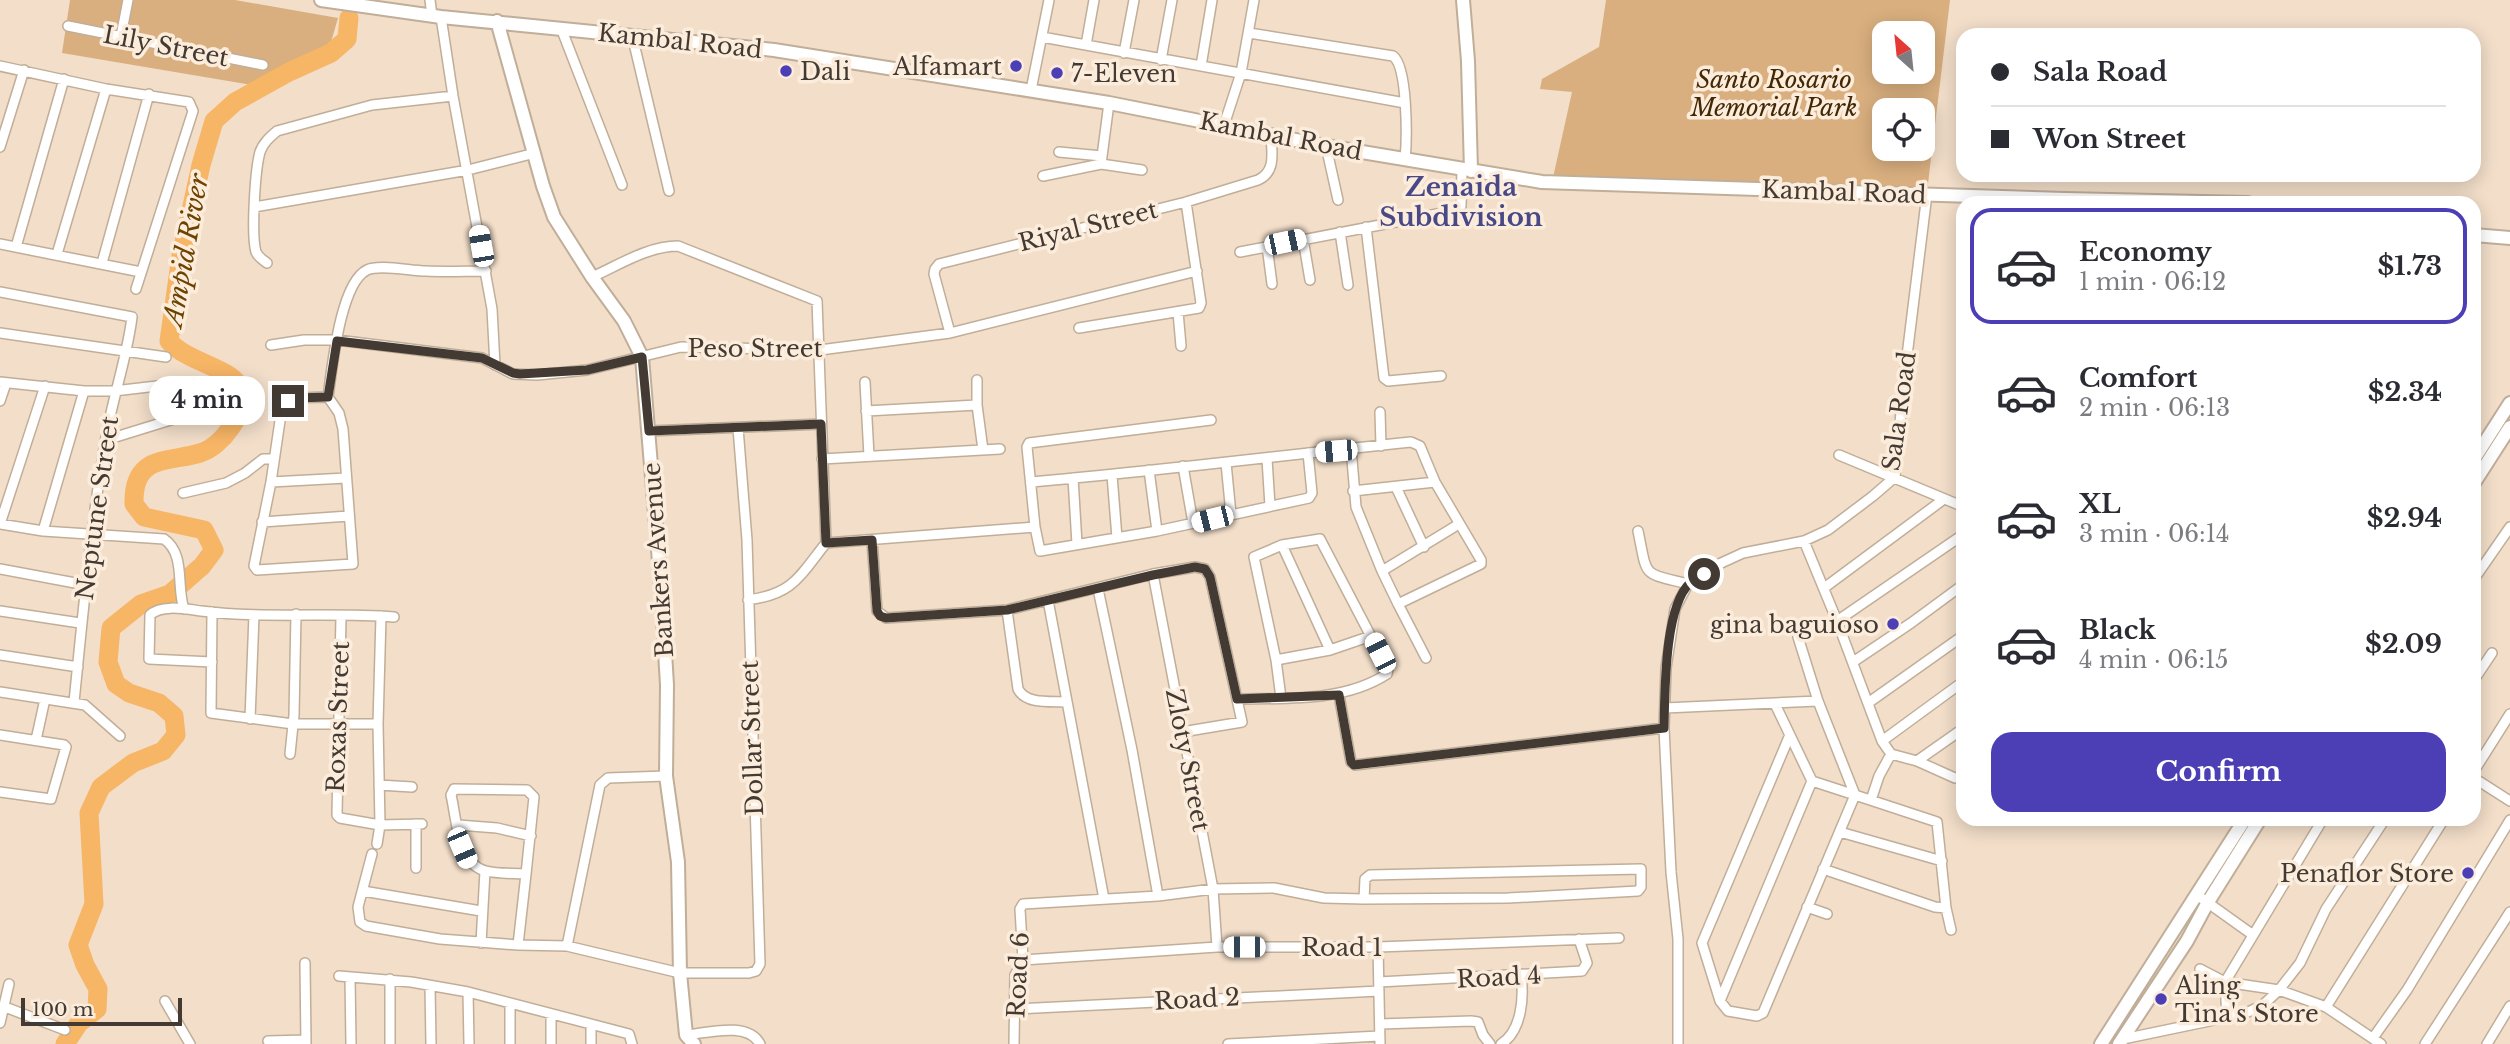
<!DOCTYPE html>
<html lang="en">
<head>
<meta charset="utf-8">
<style>
  body { margin:0; font-family:"Libre Baskerville",serif; background:#f2f2f3; color:#2b2b33; height:100vh; display:flex; flex-direction:column; font-size:26px; white-space:nowrap }
  * { box-sizing:border-box; margin:0 }
  p { font-size:23px; color:#7c7c81 }
  .icon { flex:none; width:38px; height:38px; fill:none; stroke:currentColor; stroke-width:2; stroke-linecap:round; stroke-linejoin:round }
  .map { position:relative; flex:1; overflow:hidden }
  .details { position:absolute; left:1956px; top:196px; width:525px; height:630px; display:flex; flex-direction:column; background:#fff; border-radius:21px; box-shadow:0 4px 18px #0003 }
  .details>* { flex:none }
  .banner { position:absolute; left:1956px; top:28px; width:525px; height:154px; border-radius:21px; box-shadow:0 4px 18px #0003; display:grid; align-content:center; height:154px; padding:0 35px; background:#fff }
  .needle { width:46px; rotate:333deg }
  .fabs { position:absolute; left:1872px; top:21px; display:grid; gap:14px }
  .fabs a { display:grid; place-items:center; width:63px; height:63px; border-radius:14px; background:#fff; box-shadow:0 4px 18px #0003; font-size:35px }
  .scale { position:absolute; left:21px; bottom:18px; width:161px; box-sizing:border-box; padding-left:7px; border:4px solid #433b33; border-top:0; font-size:19px; line-height:24px; white-space:nowrap; color:#433b33; -webkit-text-stroke:5px #fcecdb; paint-order:stroke }
  .end { position:absolute; width:32px; height:32px; margin:-16px; border:9px solid #433b33; background:#fff; box-shadow:0 0 0 4px #fff }
  .from { border-radius:50% }
  .bubble { position:absolute; height:49px; border-radius:21px; background:#fff; box-shadow:0 4px 18px #0003; font-size:23px; font-weight:700; line-height:49px; text-align:center }
  .car { position:absolute; width:21px; height:42px; margin:-21px -10px; border-radius:9px; box-shadow:0 0 5px 2px #0007; background:linear-gradient(#fff 24%,#345 0 40%,#fff 0 76%,#345 0 86%,#fff 0) }
  .banner b { display:flex; align-items:center; gap:24px; height:66px; font-size:26px }
  .banner b+b { border-top:2px solid #e1e1e2 }
  .banner i { width:18px; height:18px; background:#2b2b33 }
  ul { padding:12px 0 0; list-style:none }
  li { display:flex; align-items:center; gap:21px; height:116px; margin:0 14px 10px; padding:0 21px; border:4px solid transparent; border-radius:21px }
  li div { flex:1 }
  li b { display:block; font-size:26px }
  li em { font-style:normal; font-weight:700 }
  li.active { border-color:#4c3eb5 }
  li>.icon { width:63px; height:63px; stroke-width:1.5 }
  .primary-button { display:flex; gap:14px; margin-top:auto; padding:14px 35px }
  .primary-button a { flex:1; height:80px; border-radius:21px; background:#4c3eb5; color:#fff; font-size:28px; font-weight:700; line-height:80px; text-align:center }
  .map>svg:first-child { display:block }
  .green { fill:#d9af7f; fill-rule:evenodd }
  .lines { fill:none; stroke-linecap:round; stroke-linejoin:round }
  .river { stroke:#f7b566; stroke-width:19 }
  .street-casing { stroke:#c0ae99; stroke-width:12 }
  .secondary-casing { stroke:#c0ae99; stroke-width:16 }
  .street { stroke:#fff; stroke-width:9 }
  .secondary { stroke:#fff; stroke-width:12 }
  .route { stroke:#433b33; stroke-width:9 }
  .poi-dot { fill:#4c3eb5; stroke:#fcecdb; stroke-width:2.5 }
  .labels { text-anchor:middle; dominant-baseline:central; stroke-width:7; stroke-linejoin:round; paint-order:stroke }
  .street-label { font-size:24px; fill:#433b33; stroke:#fcecdb }
  .poi-label { font-size:24px; fill:#433b33; stroke:#fcecdb; text-anchor:end }
  .park-label { font-size:24px; font-style:italic; fill:#422805; stroke:#fcecdb }
  .neighbourhood-label { font-size:26px; font-weight:bold; fill:#4a4987; stroke:#fcecdb }
  .water-label { font-size:26px; font-style:italic; fill:#6d4300; stroke:#fcecdb }
</style>
</head>
<body>
<div class="map">
<svg width="2510" height="1044" viewBox="0 0 2510 1044">
  <rect width="100%" height="100%" fill="#f2dec9"/>
  <path class="green" d="M70,0H235L338,18L329,49L252,85L62,53Z
    M1606,0H1950L1927,192L1552,182L1572,92L1540,89L1542,79L1599,47ZM1885,33H1923V72H1885ZM1885,110H1923V149H1885Z"/>
  <g class="lines">
    <path class="river" d="M65,1044L79,1023L97,1009L98,989L85,965L78,945L94,904L89,813L101,787L133,763L163,751L176,735L174,716L159,703L129,693L116,684L108,662L111,628L141,604L170,594L202,566L214,550L204,530L144,517L134,504C133,455 165,463 200,453C211,450 223,439 229,430C275,367 194,372 169,341L181,256L201,165L214,121L235,102L289,72L331,53L347,39L349,18"/>
    <defs>
      <path id="street" d="M430,0L432,16
        M441,17L453,96L492,309L495,365
        M68,26L263,65
        M561,28L622,185
        M1249,33L1393,56C1408,67 1407,140 1405,160
        M632,35L669,191
        M121,36L128,0
        M1042,37L1405,103
        M1086,45L1094,0
        M1124,53L1134,0
        M1161,60L1172,0
        M0,66L106,89L189,102L193,111L136,289
        M1201,66L1212,0
        M1031,90L1049,0
        M1109,103L1101,164L1142,170
        M1224,125L1241,73L1254,0
        M1326,146L1338,200
        M0,147L24,70
        M1059,152L1102,156
        M1043,176L1101,164
        M254,207L468,170L535,153
        M1366,227L1384,378L1388,381L1441,376
        M1340,232L1348,285
        M1303,239L1310,280
        M0,244L141,272
        M1267,246L1272,284
        M16,247L64,79
        M1240,252L1458,210L1461,206L1462,170
        M57,254L106,89
        M102,263L149,94
        M267,263C263,260 258,257 256,252C251,235 255,170 260,152C263,143 270,137 277,131L372,105L453,96
        M592,277C619,265 648,246 678,246L817,301L826,543C799,577 793,594 748,600
        M0,292L132,317C127,358 113,396 106,437C91,524 83,613 74,702
        M1178,312L1181,346
        M1079,328L1199,308L1201,303L1186,202
        M0,333L166,357
        M950,333L934,274L935,269L939,264L1186,202L1258,180C1276,172 1272,153 1271,136
        M271,345L304,340H337L482,358L513,374L537,375L587,370L681,347L820,350L950,333L1197,271
        M977,380V405L983,450
        M0,382L84,391H114L183,383L200,392
        M865,382L869,456
        M328,397C312,398 295,395 282,407L271,482L254,566L257,570L353,564L343,429L339,413L328,397C332,369 340,283 367,270C379,264 411,271 426,271C446,272 466,271 486,271
        M0,401L6,383
        M866,411L977,405
        M1380,412L1381,446
        M1211,420L1029,443L1027,447L1035,527L1040,551L1157,531L1309,498L1312,493L1308,453
        M649,431L821,424
        M106,440L190,414
        M1839,455L1964,507
        M822,459L1000,449
        M1267,459L1270,506
        M1226,463L1231,514
        M1183,466L1193,523
        M1149,470L1157,531
        M1112,475L1117,538
        M1073,478L1077,544
        M271,482L346,478
        M1032,482C1158,471 1285,455 1411,442L1420,446L1435,482L1481,560V564L1398,604L1382,571L1356,507L1351,448
        M1396,487L1424,547
        M1353,491L1435,482
        M183,493L226,483L245,473L263,459H274
        M262,522L349,516
        M0,524L43,531L164,539C186,554 176,587 184,609
        M0,524L45,386
        M43,531L84,391
        M1638,531C1648,579 1641,572 1688,584
        M872,540L877,611L886,618L1007,610L1153,574L1195,567L1205,569L1210,577L1242,722L1182,732
        M1804,541L1837,621L1882,741L1891,754L1917,761L1955,778L1964,777
        M826,543L1035,527
        M1282,545L1330,650
        M0,569L86,585
        M1382,571L1459,524
        M1153,574L1213,889L1217,947
        M2474,579L2510,527
        M1824,588L1944,499
        M1098,589L1132,750L1158,896
        M1048,600L1104,899
        M1398,604L1426,658
        M1007,610L1018,689C1026,705 1051,701 1067,702
        M0,611L80,623
        M212,612L211,713L293,724H378
        M341,616L337,815L340,818L380,825L422,824
        M1837,621L1964,534
        M1798,637L1818,701L1855,795L1937,822L1946,908L1935,907L1823,869
        M0,655L78,667
        M1276,660L1330,650L1371,636
        M212,662L149,659L150,615C161,604 186,609 201,611C265,619 330,612 394,617
        M1853,662L1911,623L1964,584
        M2474,680L2492,653
        M0,692L85,705L120,736
        M1339,695L1351,762L1355,765L1664,728L1666,668L1675,609L1688,584L1719,564L1743,553L1804,541L1828,530L1873,496L1895,477L1904,380L1927,194
        M1237,699C1287,698 1344,702 1387,674L1388,669L1320,539L1282,545L1254,557L1276,660L1281,698
        M1868,703L1964,635
        M1775,704L1812,781L1855,795L1763,1013L1757,1016L1728,1011L1720,1001L1702,943L1789,737
        M1665,708L1818,701
        M250,719L254,615
        M1664,728L1671,872L1678,939V1044
        M0,735L64,745L66,747L51,799L0,792
        M36,740L45,699
        M1882,741L1964,681
        M290,754L294,715L296,614
        M1917,761L1964,728
        M2474,771L2510,714
        M2474,778L2510,801
        M379,785L412,787
        M454,789L527,790L534,797L526,874C513,873 498,874 486,871C457,864 457,820 451,795Z
        M1871,800L1879,776L1891,754
        M2323,819L2225,982L2279,990L2326,1007L2381,1044
        M416,824V868
        M458,825L497,828L531,836
        M1840,832L1942,861
        M377,844L380,825L378,724L381,616
        M372,854L358,907L360,922L366,926L440,939L518,945L567,946L680,973H749L756,971L760,964L747,540L738,428
        M363,891L481,911
        M2197,895L2253,935
        M1807,907L1827,914
        M1946,908L1951,930
        M481,943L485,871
        M518,945L526,874
        M567,946L600,785L608,778L666,776
        M1378,947L1380,1044
        M1023,960L1217,947H1378L1619,938
        M305,963L306,1044
        M2200,969L2225,982L2227,1017
        M339,976L411,982L468,992L629,1034L632,1044
        M350,977L351,1044
        M1379,982L1582,971L1587,963L1579,939
        M430,986L431,1044
        M468,992L469,1044
        M165,1001L190,1044
        M1720,1001L1812,781
        M5,1007L65,1030
        M2326,1007L2444,819
        M1016,1009L1379,991
        M0,1023L9,984
        M1380,1024L1471,1021L1478,1022L1483,1035L1490,1044
        M591,1025V1044
        M686,1035C707,1033 748,1021 760,1044
        M2373,1038L2407,990L2510,820
        M2123,1039L2219,1019L2248,1012L2263,1005L2279,990L2300,963L2326,909L2385,819
        M268,1041L306,1040
        M390,1044V979
        M510,1044V1004
        M551,1044V1014
        M1014,1044L1015,975L1023,960L1020,909L1023,904L1158,896L1213,889L1274,888L1324,898L1364,899L1508,898L1638,891L1641,887V869L1370,875L1365,879L1364,899
        M1228,1044L1379,1036
        M1501,1044C1522,1031 1524,997 1521,976
        M2425,1044L2510,912
        M2487,1044L2510,1006"/>
      <path id="secondary" d="M321,0L441,17L774,50L1109,103L1326,146L1542,182L2065,199L2248,203
        M1463,0L1468,61L1471,171
        M497,21L543,186L554,217L592,277L624,321L642,357L661,586L667,685L666,776L678,862L680,973L686,1035L694,1044
        M2474,235L2510,238
        M2474,459L2510,403
        M2474,483L2510,427
        M2101,1044L2245,819
        M2119,1044L2187,941L2208,902L2260,819"/>
    </defs>
    <use href="#street" class="street-casing"/>
    <use href="#secondary" class="secondary-casing"/>
    <use href="#street" class="street"/>
    <use href="#secondary" class="secondary"/>
  </g>
  <g class="lines">
    <path class="route" d="M288,401L296,398L328,397L337,341L482,358L513,373L520,374L587,370L642,357L649,431L821,424L826,543L872,540L877,611L880,616L886,618L1007,610L1153,575L1195,567L1205,569L1210,577L1237,699L1339,695L1351,762L1354,765L1664,728C1665,693 1664,607 1690,583C1694,580 1699,577 1704,574"/>
  </g>
  <g class="poi-dot">
    <circle cx="1016" cy="66" r="7"/>
    <circle cx="786" cy="71" r="7"/>
    <circle cx="1057" cy="73" r="7"/>
    <circle cx="1893" cy="624" r="7"/>
    <circle cx="2468" cy="873" r="7"/>
    <circle cx="2161" cy="999" r="7"/>
  </g>
  <g class="labels">
    <g class="street-label">
      <text transform="translate(680 41) rotate(6)">Kambal Road</text>
      <text transform="translate(166 46) rotate(11)">Lily Street</text>
      <text transform="translate(1281 136) rotate(11)">Kambal Road</text>
      <text transform="translate(1844 192) rotate(2)">Kambal Road</text>
      <text transform="translate(1088 226) rotate(-14)">Riyal Street</text>
      <text x="755" y="348">Peso Street</text>
      <text transform="translate(1899 411) rotate(-82)">Sala Road</text>
      <text transform="translate(97 508) rotate(-82)">Neptune Street</text>
      <text transform="translate(658 560) rotate(-94)">Bankers Avenue</text>
      <text transform="translate(338 717) rotate(-88)">Roxas Street</text>
      <text transform="translate(752 738) rotate(-92)">Dollar Street</text>
      <text transform="translate(1188 760) rotate(79)">Zloty Street</text>
      <text x="1342" y="947">Road 1</text>
      <text transform="translate(1018 975) rotate(-87)">Road 6</text>
      <text transform="translate(1499 977) rotate(-3)">Road 4</text>
      <text transform="translate(1197 999) rotate(-3)">Road 2</text>
    </g>
    <g class="poi-label">
      <text x="1002" y="66">Alfamart</text>
      <text x="800" y="71" text-anchor="start">Dali</text>
      <text x="1071" y="73" text-anchor="start">7-Eleven</text>
      <text x="1879" y="624">gina baguioso</text>
      <text x="2454" y="873">Penaflor Store</text>
      <text x="2175" y="985" text-anchor="start">Aling<tspan x="2175" dy="28">Tina's Store</tspan></text>
    </g>
    <g class="park-label">
      <text x="1774" y="79">Santo Rosario<tspan x="1774" dy="28">Memorial Park</tspan></text>
    </g>
    <g class="neighbourhood-label">
      <text x="1461" y="187">Zenaida<tspan x="1461" dy="30">Subdivision</tspan></text>
    </g>
    <g class="water-label">
      <text transform="translate(186 250) rotate(-80)">Ampid River</text>
    </g>
  </g>
</svg>
<div class="fabs">
<a><svg class="needle" viewBox="-14 -14 28 28"><path d="M0-13l5 13h-10z" fill="#e53935"/><path d="M0 13l5-13h-10z" fill="#7c7c81"/></svg></a>
<a><svg class="icon" aria-label="locate" viewBox="0 0 24 24"><circle cx="12" cy="12" r="6"/><path d="M12 2v4M12 18v4M2 12h4M18 12h4"/></svg></a>
</div>
<div class="scale">100 m</div>
<i class="end from" style="left:1704px;top:574px"></i>
<i class="end" style="left:288px;top:401px"></i>
<div class="bubble" style="left:149px;top:376px;width:116px">4 min</div>
<i class="car" style="left:1285px;top:242px;rotate:78deg"></i>
<i class="car" style="left:481px;top:246px;rotate:350deg"></i>
<i class="car" style="left:1336px;top:451px;rotate:265deg"></i>
<i class="car" style="left:1212px;top:519px;rotate:256deg"></i>
<i class="car" style="left:1380px;top:653px;rotate:333deg"></i>
<i class="car" style="left:462px;top:848px;rotate:157deg"></i>
<i class="car" style="left:1244px;top:947px;rotate:270deg"></i>
<div class="banner">
<b><i class="from"></i>Sala Road</b>
<b><i></i>Won Street</b>
</div>
<section class="details">
<ul>
<li class="active"><svg class="icon" aria-label="car" viewBox="0 0 24 24"><path d="M5 17H2v-5l4-1 3-4h7l3 4 3 1v5h-3M9 17h6M6 11h13"/><circle cx="7" cy="17" r="2"/><circle cx="17" cy="17" r="2"/></svg><div><b>Economy</b><p>1 min · 06:12</p></div><em>$1.73</em></li>
<li><svg class="icon" aria-label="car" viewBox="0 0 24 24"><path d="M5 17H2v-5l4-1 3-4h7l3 4 3 1v5h-3M9 17h6M6 11h13"/><circle cx="7" cy="17" r="2"/><circle cx="17" cy="17" r="2"/></svg><div><b>Comfort</b><p>2 min · 06:13</p></div><em>$2.34</em></li>
<li><svg class="icon" aria-label="car" viewBox="0 0 24 24"><path d="M5 17H2v-5l4-1 3-4h7l3 4 3 1v5h-3M9 17h6M6 11h13"/><circle cx="7" cy="17" r="2"/><circle cx="17" cy="17" r="2"/></svg><div><b>XL</b><p>3 min · 06:14</p></div><em>$2.94</em></li>
<li><svg class="icon" aria-label="car" viewBox="0 0 24 24"><path d="M5 17H2v-5l4-1 3-4h7l3 4 3 1v5h-3M9 17h6M6 11h13"/><circle cx="7" cy="17" r="2"/><circle cx="17" cy="17" r="2"/></svg><div><b>Black</b><p>4 min · 06:15</p></div><em>$2.09</em></li>
</ul>
<div class="primary-button"><a>Confirm</a></div>
</section>
</div>
</body>
</html>
